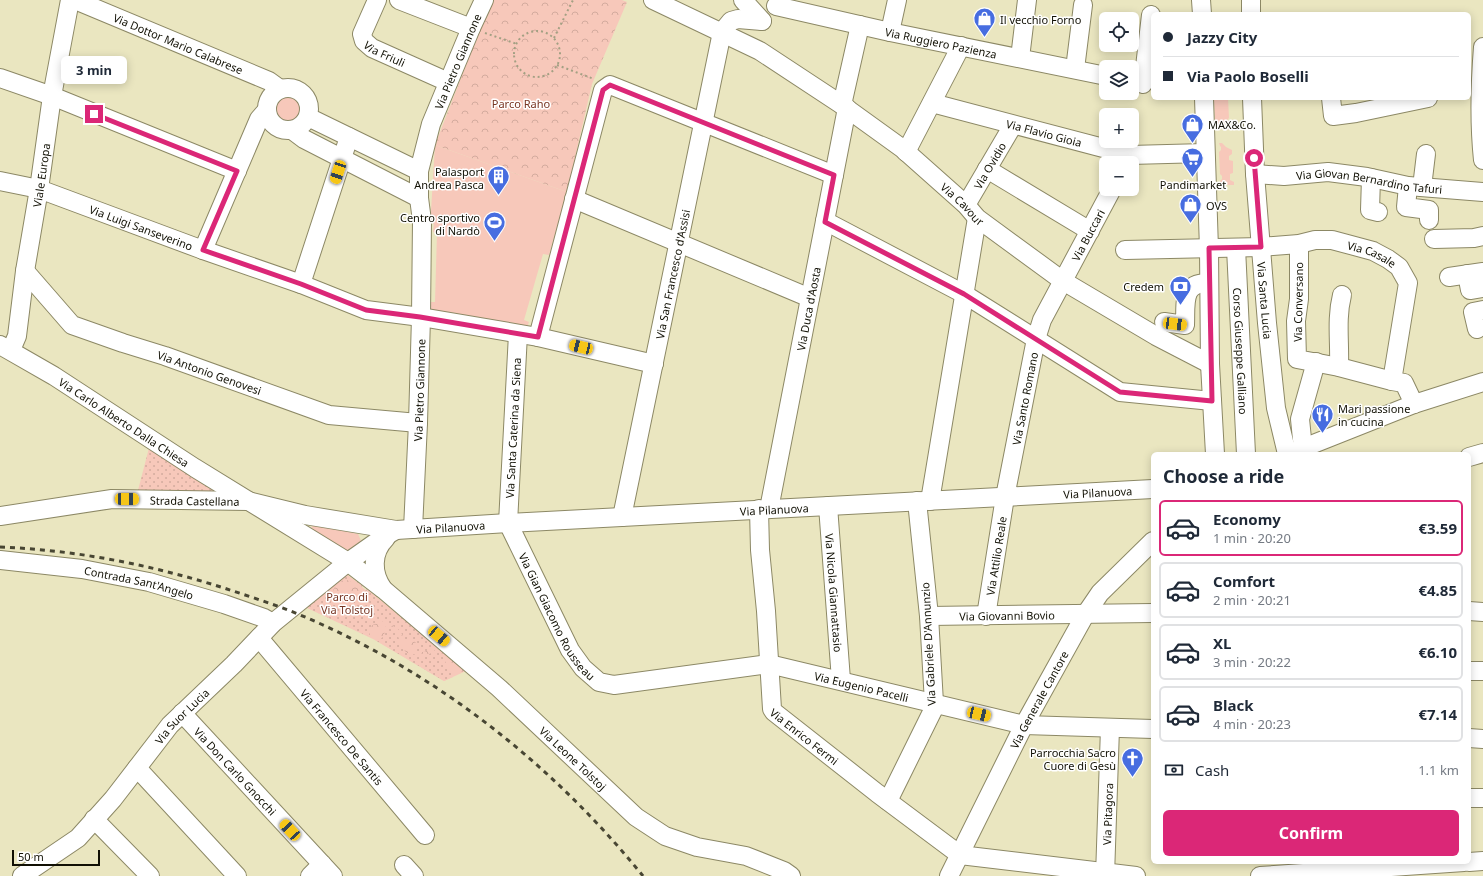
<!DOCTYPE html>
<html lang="en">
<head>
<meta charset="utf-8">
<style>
  body { margin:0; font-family:"Noto Sans",sans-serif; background:#f6f6f7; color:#1f2937; height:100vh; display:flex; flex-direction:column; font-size:15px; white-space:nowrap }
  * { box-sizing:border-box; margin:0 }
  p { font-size:13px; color:#747a83 }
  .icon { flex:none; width:22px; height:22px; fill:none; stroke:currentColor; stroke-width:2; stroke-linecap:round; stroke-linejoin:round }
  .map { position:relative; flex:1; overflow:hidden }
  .side { position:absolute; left:1151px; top:452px; width:320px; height:412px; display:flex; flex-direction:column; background:#fff; border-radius:6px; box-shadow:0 2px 10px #0003 }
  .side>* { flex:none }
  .top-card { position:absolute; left:1151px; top:12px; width:320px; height:88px; border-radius:6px; box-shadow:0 2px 10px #0003; display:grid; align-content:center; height:88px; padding:0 12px; background:#fff }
  .buttons { position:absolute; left:1099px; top:12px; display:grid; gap:8px }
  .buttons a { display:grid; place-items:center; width:40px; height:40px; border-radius:6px; background:#fff; box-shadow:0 2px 10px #0003; font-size:20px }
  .scale { position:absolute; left:12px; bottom:10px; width:88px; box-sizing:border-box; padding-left:4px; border:2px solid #111004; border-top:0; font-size:11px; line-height:14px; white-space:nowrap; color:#111004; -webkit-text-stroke:3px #fff; paint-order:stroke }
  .end { position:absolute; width:18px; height:18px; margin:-9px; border:5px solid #db2777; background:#fff; box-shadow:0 0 0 2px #fff }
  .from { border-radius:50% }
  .bubble { position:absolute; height:28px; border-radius:6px; background:#fff; box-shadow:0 2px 10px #0003; font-size:13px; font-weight:700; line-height:28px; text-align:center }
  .car { position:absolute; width:12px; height:24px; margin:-12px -6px; border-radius:5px; box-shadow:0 0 3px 1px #0007; background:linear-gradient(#f5c518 24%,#345 0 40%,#f5c518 0 76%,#345 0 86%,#f5c518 0) }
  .top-card b { display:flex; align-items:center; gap:14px; height:38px; font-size:15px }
  .top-card b+b { border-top:1px solid #e0e1e3 }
  .top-card i { width:10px; height:10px; background:#1f2937 }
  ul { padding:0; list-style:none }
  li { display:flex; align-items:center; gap:12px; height:56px; margin:0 8px 6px; padding:0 4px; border:2px solid #e0e1e3; border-radius:6px }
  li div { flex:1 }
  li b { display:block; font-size:15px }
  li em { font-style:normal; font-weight:700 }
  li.selected { border-color:#db2777 }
  li>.icon { width:36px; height:36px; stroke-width:1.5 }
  h2 { padding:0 12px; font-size:18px; line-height:48px }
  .pay { display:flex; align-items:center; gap:10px; height:44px; padding:0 12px; font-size:15px }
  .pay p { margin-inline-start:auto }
  .cta { display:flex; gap:8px; margin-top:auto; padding:8px 12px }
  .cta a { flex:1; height:46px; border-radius:6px; background:#db2777; color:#fff; font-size:16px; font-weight:700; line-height:46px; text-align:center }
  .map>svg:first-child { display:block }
  .grass { fill:#f7c8ba }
  .park { fill:url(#park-crowns) }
  .garden { fill:url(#garden-dots) }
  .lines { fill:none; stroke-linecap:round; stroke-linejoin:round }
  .minor-casing { stroke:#8c8865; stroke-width:20 }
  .path { stroke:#a3a083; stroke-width:2; stroke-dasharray:2 3; stroke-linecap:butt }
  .minor { stroke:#fff; stroke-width:18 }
  .rail { stroke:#484633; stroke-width:3; stroke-dasharray:5 5; stroke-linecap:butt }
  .route { stroke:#db2777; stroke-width:5 }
  .labels { text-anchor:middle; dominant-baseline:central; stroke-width:3; stroke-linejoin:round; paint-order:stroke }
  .poi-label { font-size:11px; fill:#111004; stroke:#fff; text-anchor:start }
  .street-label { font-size:11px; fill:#111004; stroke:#fff }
  .park-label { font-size:11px; fill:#783522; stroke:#fff }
</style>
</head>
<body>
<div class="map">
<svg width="1483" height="876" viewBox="0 0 1483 876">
  <defs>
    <pattern id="park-crowns" width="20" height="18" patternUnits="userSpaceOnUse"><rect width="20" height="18" fill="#f7c8ba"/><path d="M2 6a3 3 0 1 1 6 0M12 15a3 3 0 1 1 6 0" fill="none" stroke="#d3ab9e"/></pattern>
    <pattern id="garden-dots" width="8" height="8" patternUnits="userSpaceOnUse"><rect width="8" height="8" fill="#f7c8ba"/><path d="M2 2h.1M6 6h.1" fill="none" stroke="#d3ab9e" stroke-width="1.8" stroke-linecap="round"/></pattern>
  </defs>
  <rect width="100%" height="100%" fill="#eae6c0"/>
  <path class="grass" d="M275 108a14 14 0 1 1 28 0a14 14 0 1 1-28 0Z
    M1214,98H1228L1229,118L1220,127H1215Z
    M1219,143H1222L1226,147L1232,150V154L1229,156V160L1233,161V173L1230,174V180L1234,182V185H1220V181L1222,179V176L1220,174L1219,152L1221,150V147L1220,146Z
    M435,145L567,192L549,255L543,254L524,320L529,322L527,327L429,310L430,302H435L437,233L433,232L434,224L428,221L431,211Z
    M315,525L358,534L362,543L350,550H346L315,531L311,527Z"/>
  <path class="park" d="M494,0H622L627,2L592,84L567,192L435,145L483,21Z
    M346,574L466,671L444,681L375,640L301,605Z"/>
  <path class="garden" d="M149,448L213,489L211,496L137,494Z
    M346,574L363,586L358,588C349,573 329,582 334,598C341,610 353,607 359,596C359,608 369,617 379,623C370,624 366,631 372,638L301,605Z
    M367,589L435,645C429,651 423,654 415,651L417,645C414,638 409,641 404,641C402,625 387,625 376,618C369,613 365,606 362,598L363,593Z
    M383,626C406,633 394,642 407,653C421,655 426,660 438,647L453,677L444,681L375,640C383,640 387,634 383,626Z"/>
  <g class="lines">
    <defs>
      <g id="minor">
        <path id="s1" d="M75,0L269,81L280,89"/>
        <path id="s2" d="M377,0L362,34L364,41L372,48L448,82"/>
        <path d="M399,0L471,28"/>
        <path id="s3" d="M653,0L760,51L842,105L903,149L966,205L977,218L1063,281L1156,336L1210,364"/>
        <path d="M743,0L762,21"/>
        <path d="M1201,0L1202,14"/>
        <path id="s4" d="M776,6L890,32L1106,76"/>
        <path d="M1251,14V0"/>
        <path d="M890,32L897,0"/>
        <path d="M1483,47C1480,85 1479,122 1483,160"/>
        <path d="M1020,58L1027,0"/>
        <path d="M1075,69L1083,5"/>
        <path d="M0,78L52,96L237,171"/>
        <path d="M1143,84L1151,15"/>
        <circle cx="288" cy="109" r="21"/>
        <path d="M1204,98L1209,249L1210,364L1215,454"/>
        <path id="s5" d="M1252,98L1255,174L1267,323L1276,408L1287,454"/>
        <path d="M1331,98L1333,116L1356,113L1428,98"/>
        <path id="s6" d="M932,103L1130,155L1205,153"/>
        <path d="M842,105L860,25"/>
        <path d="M308,117L419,171"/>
        <path d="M292,130L304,139L419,198"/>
        <path d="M906,152L961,46"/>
        <path d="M987,169L1090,231"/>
        <path id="s7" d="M1255,174L1284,176L1328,172L1367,177L1408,186L1483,192"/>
        <path d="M1371,178L1370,210L1378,212"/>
        <path id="s8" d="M0,181L39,189L203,250L301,284L366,310L421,317L538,337L654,364"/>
        <path d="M1408,186L1406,207L1429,210V220"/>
        <path d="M1422,187L1426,154"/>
        <path d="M574,199L810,298"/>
        <path id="s9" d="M966,205L1013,125"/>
        <path d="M825,221L964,294L1120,392L1212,401"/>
        <path d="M1434,239L1474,238L1483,236"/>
        <path d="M1299,244V299L1296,321L1297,359L1339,367L1392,381L1404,383L1414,404"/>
        <path id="s10" d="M1236,248L1246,454"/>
        <path d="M203,250L259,119L266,111"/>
        <path id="s11" d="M1125,250L1261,247L1299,244L1315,240H1332L1373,251L1388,259L1399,267L1408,283L1392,381"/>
        <path id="s12" d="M25,271L72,325L123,343L165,356L329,415L418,423"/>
        <path d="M1467,274L1470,290L1483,288"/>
        <path d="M1449,277L1483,272"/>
        <path d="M301,284L349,137"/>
        <path d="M1164,322L1185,325C1186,304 1181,282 1209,283"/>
        <path d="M1477,329L1473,312L1483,310"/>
        <path id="s13" d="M518,334L508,523L570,650L583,668L599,682L614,685L769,664L1024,725L1153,729"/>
        <path d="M538,337L603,90L610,85L834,175"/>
        <path id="s14" d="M0,345L54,376L195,468L348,562L383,589L499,688L636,817L665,836L697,847L746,856L784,871L791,876"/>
        <path id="s15" d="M11,350L17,336L25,271L39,189L52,96L70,0"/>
        <path d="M1339,367C1340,342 1336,319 1342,295"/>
        <path d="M1303,449L1300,419L1316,362"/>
        <path d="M1288,454L1414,404L1483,382"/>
        <path d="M1469,457L1483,453"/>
        <path d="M930,501L977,218"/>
        <path id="s16" d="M828,506L841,680"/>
        <path id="s17" d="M759,509L760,550L766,611L772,709L774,712L877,793L960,855L1136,876"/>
        <path id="s18" d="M769,509L847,108"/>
        <path id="s19" d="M0,516L112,499L248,501L305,515L396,530L508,523L1153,489"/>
        <path id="s20" d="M622,517L722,32L731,21L738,19L762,21"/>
        <path id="s21" d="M413,529L418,423L421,317L422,221L419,198V171L431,124L471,28L484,0"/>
        <path id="s22" d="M0,560L82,569L149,582L224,604L264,618L273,623"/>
        <path d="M383,589C372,573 371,553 386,538"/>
        <path d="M1469,611L1483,612"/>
        <path id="s23" d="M929,616L1153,613"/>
        <path id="s24" d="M986,616L1005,497L1036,339L1042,320L1112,189"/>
        <path id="s25" d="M259,638L425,835"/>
        <path d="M1469,671H1483"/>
        <path id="s26" d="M182,713L333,876"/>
        <path d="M1469,738L1483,739"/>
        <path d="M137,768L237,876"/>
        <path d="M1469,798H1483"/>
        <path d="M888,801L933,710L934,703L929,616L917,501"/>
        <path d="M94,819L150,876"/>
        <path d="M1469,862L1483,861"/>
        <path d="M404,865L414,876"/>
        <path id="s27" d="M22,876L78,838L113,799L170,725L234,664L273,623L348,562L382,538L396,530"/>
        <path d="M310,876L322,864"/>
        <path id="s28" d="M949,876L1024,725L1085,615L1100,593L1153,541"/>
        <path id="s29" d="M1105,876L1110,728"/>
        <path d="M1260,876L1464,862"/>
      </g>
    </defs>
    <use href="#minor" class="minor-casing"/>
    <path class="path" d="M514 54a23 23 0 1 1 46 0a23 23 0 1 1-46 0Z
      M485,33L517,44
      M554,38L573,0
      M557,65L594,79"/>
    <use href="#minor" class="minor"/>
    <path class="rail" d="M0,547C76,550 152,565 224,588C245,595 267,602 288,610C428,666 549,760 643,876"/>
  </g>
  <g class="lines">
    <path class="route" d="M94,114L237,171L203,250L301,284L366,310L420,317L538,337L603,90L610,85L834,175L825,222L964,294L1120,392L1212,401L1209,248L1261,247L1254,158"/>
  </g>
  <defs>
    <symbol id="shop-pin" viewBox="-11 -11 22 30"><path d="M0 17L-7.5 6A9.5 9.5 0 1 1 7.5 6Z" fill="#476de0" stroke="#fff"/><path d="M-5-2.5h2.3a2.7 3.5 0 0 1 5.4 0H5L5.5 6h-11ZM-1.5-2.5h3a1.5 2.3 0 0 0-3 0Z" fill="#fff"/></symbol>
    <symbol id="supermarket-pin" viewBox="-11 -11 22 30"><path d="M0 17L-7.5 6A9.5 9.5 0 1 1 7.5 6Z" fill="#476de0" stroke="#fff"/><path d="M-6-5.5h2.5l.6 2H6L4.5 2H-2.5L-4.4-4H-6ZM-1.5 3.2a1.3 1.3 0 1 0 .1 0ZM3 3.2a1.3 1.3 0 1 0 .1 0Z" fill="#fff"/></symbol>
    <symbol id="building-pin" viewBox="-11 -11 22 30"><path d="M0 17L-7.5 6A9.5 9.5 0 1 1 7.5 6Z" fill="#476de0" stroke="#fff"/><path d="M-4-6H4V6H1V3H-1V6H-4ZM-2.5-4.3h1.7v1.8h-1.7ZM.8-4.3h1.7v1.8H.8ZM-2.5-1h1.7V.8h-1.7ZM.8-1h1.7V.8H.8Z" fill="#fff"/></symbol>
    <symbol id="stadium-pin" viewBox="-11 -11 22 30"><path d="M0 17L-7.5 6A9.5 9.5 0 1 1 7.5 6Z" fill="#476de0" stroke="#fff"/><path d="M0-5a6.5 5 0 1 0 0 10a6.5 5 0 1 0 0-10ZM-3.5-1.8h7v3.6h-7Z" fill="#fff"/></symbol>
    <symbol id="bank-pin" viewBox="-11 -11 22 30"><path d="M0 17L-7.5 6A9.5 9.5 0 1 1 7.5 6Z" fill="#476de0" stroke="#fff"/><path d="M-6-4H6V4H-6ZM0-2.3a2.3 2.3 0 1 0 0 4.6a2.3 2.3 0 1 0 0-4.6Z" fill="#fff"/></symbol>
    <symbol id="restaurant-pin" viewBox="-11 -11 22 30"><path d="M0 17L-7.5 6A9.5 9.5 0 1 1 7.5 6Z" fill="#476de0" stroke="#fff"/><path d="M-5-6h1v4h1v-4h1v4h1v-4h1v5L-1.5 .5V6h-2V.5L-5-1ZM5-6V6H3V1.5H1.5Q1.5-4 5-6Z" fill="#fff"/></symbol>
    <symbol id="church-pin" viewBox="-11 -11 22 30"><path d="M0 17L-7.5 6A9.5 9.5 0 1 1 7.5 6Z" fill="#476de0" stroke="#fff"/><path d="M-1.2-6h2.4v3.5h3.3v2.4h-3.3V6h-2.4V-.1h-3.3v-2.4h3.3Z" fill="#fff"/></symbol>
  </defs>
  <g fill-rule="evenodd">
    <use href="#shop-pin" x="972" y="6" width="25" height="34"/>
    <use href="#shop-pin" x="1180" y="112" width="25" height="34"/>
    <use href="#supermarket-pin" x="1180" y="146" width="25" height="34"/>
    <use href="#building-pin" x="486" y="164" width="25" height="34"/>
    <use href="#shop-pin" x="1178" y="192" width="25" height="34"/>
    <use href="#stadium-pin" x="482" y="210" width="25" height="34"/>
    <use href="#bank-pin" x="1168" y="274" width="25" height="34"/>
    <use href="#restaurant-pin" x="1310" y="402" width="25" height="34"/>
    <use href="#church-pin" x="1120" y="746" width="25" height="34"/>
  </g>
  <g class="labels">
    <g class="poi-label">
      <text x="1000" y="19">Il vecchio Forno</text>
      <text x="1208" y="124">MAX&amp;Co.</text>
      <text x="484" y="171" text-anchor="end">Palasport<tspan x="484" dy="13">Andrea Pasca</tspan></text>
      <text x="1193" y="184" text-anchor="middle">Pandimarket</text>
      <text x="1206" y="205">OVS</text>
      <text x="480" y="217" text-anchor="end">Centro sportivo<tspan x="480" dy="13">di Nardò</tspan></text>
      <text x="1164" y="286" text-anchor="end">Credem</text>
      <text x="1338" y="408">Mari passione<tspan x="1338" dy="13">in cucina</tspan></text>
      <text x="1116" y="752" text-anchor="end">Parrocchia Sacro<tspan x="1116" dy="13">Cuore di Gesù</tspan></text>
    </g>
    <g class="street-label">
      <text stroke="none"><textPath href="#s4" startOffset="169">Via Ruggiero Pazienza</textPath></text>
      <text stroke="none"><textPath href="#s1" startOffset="112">Via Dottor Mario Calabrese</textPath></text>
      <text stroke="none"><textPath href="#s2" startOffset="69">Via Friuli</textPath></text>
      <text stroke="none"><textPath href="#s21" startOffset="475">Via Pietro Giannone</textPath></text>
      <text stroke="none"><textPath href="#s6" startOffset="116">Via Flavio Gioia</textPath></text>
      <text stroke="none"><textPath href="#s9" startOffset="46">Via Ovidio</textPath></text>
      <text stroke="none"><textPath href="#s15" startOffset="178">Viale Europa</textPath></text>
      <text stroke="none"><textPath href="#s7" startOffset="115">Via Giovan Bernardino Tafuri</textPath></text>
      <text stroke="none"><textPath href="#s3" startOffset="373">Via Cavour</textPath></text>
      <text stroke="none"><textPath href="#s8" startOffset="149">Via Luigi Sanseverino</textPath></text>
      <text stroke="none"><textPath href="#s24" startOffset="398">Via Buccari</textPath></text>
      <text stroke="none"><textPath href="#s11" startOffset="250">Via Casale</textPath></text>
      <text stroke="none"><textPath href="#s20" startOffset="248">Via San Francesco d'Assisi</textPath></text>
      <text stroke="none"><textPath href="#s5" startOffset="203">Via Santa Lucia</textPath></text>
      <text transform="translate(1298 302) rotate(-89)">Via Conversano</text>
      <text stroke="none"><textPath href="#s18" startOffset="204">Via Duca d'Aosta</textPath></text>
      <text stroke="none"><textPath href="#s10" startOffset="103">Corso Giuseppe Galliano</textPath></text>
      <text stroke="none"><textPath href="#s12" startOffset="217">Via Antonio Genovesi</textPath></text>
      <text stroke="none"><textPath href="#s21" startOffset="139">Via Pietro Giannone</textPath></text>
      <text stroke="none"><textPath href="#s24" startOffset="221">Via Santo Romano</textPath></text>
      <text stroke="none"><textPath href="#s14" startOffset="146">Via Carlo Alberto Dalla Chiesa</textPath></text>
      <text transform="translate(513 428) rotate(-87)">Via Santa Caterina da Siena</text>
      <text stroke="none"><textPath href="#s19" startOffset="1103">Via Pilanuova</textPath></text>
      <text stroke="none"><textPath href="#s19" startOffset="196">Strada Castellana</textPath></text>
      <text stroke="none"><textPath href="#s19" startOffset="779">Via Pilanuova</textPath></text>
      <text stroke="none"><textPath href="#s19" startOffset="455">Via Pilanuova</textPath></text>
      <text stroke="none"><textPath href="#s24" startOffset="61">Via Attilio Reale</textPath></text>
      <text stroke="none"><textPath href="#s22" startOffset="141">Contrada Sant'Angelo</textPath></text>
      <text stroke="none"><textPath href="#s16" startOffset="87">Via Nicola Giannattasio</textPath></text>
      <text stroke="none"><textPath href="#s13" startOffset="295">Via Gian Giacomo Rousseau</textPath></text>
      <text stroke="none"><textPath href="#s23" startOffset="78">Via Giovanni Bovio</textPath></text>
      <text transform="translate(928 644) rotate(-93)">Via Gabriele D'Annunzio</text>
      <text stroke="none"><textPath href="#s13" startOffset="641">Via Eugenio Pacelli</textPath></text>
      <text stroke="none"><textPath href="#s28" startOffset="198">Via Generale Cantore</textPath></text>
      <text stroke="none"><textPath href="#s27" startOffset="228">Via Suor Lucia</textPath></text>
      <text stroke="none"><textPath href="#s17" startOffset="243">Via Enrico Fermi</textPath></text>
      <text stroke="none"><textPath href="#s25" startOffset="129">Via Francesco De Santis</textPath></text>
      <text stroke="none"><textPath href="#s14" startOffset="709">Via Leone Tolstoj</textPath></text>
      <text stroke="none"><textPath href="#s26" startOffset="79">Via Don Carlo Gnocchi</textPath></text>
      <text stroke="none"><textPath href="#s29" startOffset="62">Via Pitagora</textPath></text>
    </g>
    <g class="park-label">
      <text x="521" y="103">Parco Raho</text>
      <text x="347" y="596">Parco di<tspan x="347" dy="13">Via Tolstoj</tspan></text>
    </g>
  </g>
</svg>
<div class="buttons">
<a><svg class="icon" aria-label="locate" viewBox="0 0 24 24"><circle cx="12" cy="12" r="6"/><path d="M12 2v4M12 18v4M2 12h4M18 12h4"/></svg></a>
<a><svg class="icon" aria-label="layers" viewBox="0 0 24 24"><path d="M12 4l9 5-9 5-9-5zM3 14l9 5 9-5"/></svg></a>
<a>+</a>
<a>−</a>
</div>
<div class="scale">50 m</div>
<i class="end from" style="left:1254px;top:158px"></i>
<i class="end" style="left:94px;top:114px"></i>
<div class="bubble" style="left:61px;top:56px;width:66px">3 min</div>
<i class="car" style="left:338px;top:172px;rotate:198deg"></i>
<i class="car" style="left:1175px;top:324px;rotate:97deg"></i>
<i class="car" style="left:581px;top:347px;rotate:283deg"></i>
<i class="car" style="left:127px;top:499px;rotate:91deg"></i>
<i class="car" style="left:439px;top:636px;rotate:130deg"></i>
<i class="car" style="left:979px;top:714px;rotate:103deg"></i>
<i class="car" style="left:290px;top:830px;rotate:317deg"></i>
<div class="top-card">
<b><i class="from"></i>Jazzy City</b>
<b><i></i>Via Paolo Boselli</b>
</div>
<section class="side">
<h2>Choose a ride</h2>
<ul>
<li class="selected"><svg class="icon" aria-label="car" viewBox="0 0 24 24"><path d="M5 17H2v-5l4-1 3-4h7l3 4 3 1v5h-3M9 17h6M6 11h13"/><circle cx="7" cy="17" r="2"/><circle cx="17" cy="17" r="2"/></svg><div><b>Economy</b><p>1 min · 20:20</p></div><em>€3.59</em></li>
<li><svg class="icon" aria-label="car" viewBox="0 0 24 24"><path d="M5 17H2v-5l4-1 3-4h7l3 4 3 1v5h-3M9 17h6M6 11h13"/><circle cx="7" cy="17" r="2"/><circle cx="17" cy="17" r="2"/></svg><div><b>Comfort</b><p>2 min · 20:21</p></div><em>€4.85</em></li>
<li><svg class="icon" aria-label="car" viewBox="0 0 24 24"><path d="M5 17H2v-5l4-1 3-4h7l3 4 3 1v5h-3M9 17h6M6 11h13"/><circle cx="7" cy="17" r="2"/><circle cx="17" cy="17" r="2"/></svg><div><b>XL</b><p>3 min · 20:22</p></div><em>€6.10</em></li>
<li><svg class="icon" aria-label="car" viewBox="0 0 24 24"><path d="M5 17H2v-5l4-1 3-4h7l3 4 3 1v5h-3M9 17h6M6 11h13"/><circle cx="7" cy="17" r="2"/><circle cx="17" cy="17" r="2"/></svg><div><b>Black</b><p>4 min · 20:23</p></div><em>€7.14</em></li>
</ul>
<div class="pay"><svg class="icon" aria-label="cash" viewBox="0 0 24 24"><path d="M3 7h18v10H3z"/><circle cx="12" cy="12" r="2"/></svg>Cash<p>1.1 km</p></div>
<div class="cta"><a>Confirm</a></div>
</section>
</div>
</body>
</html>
